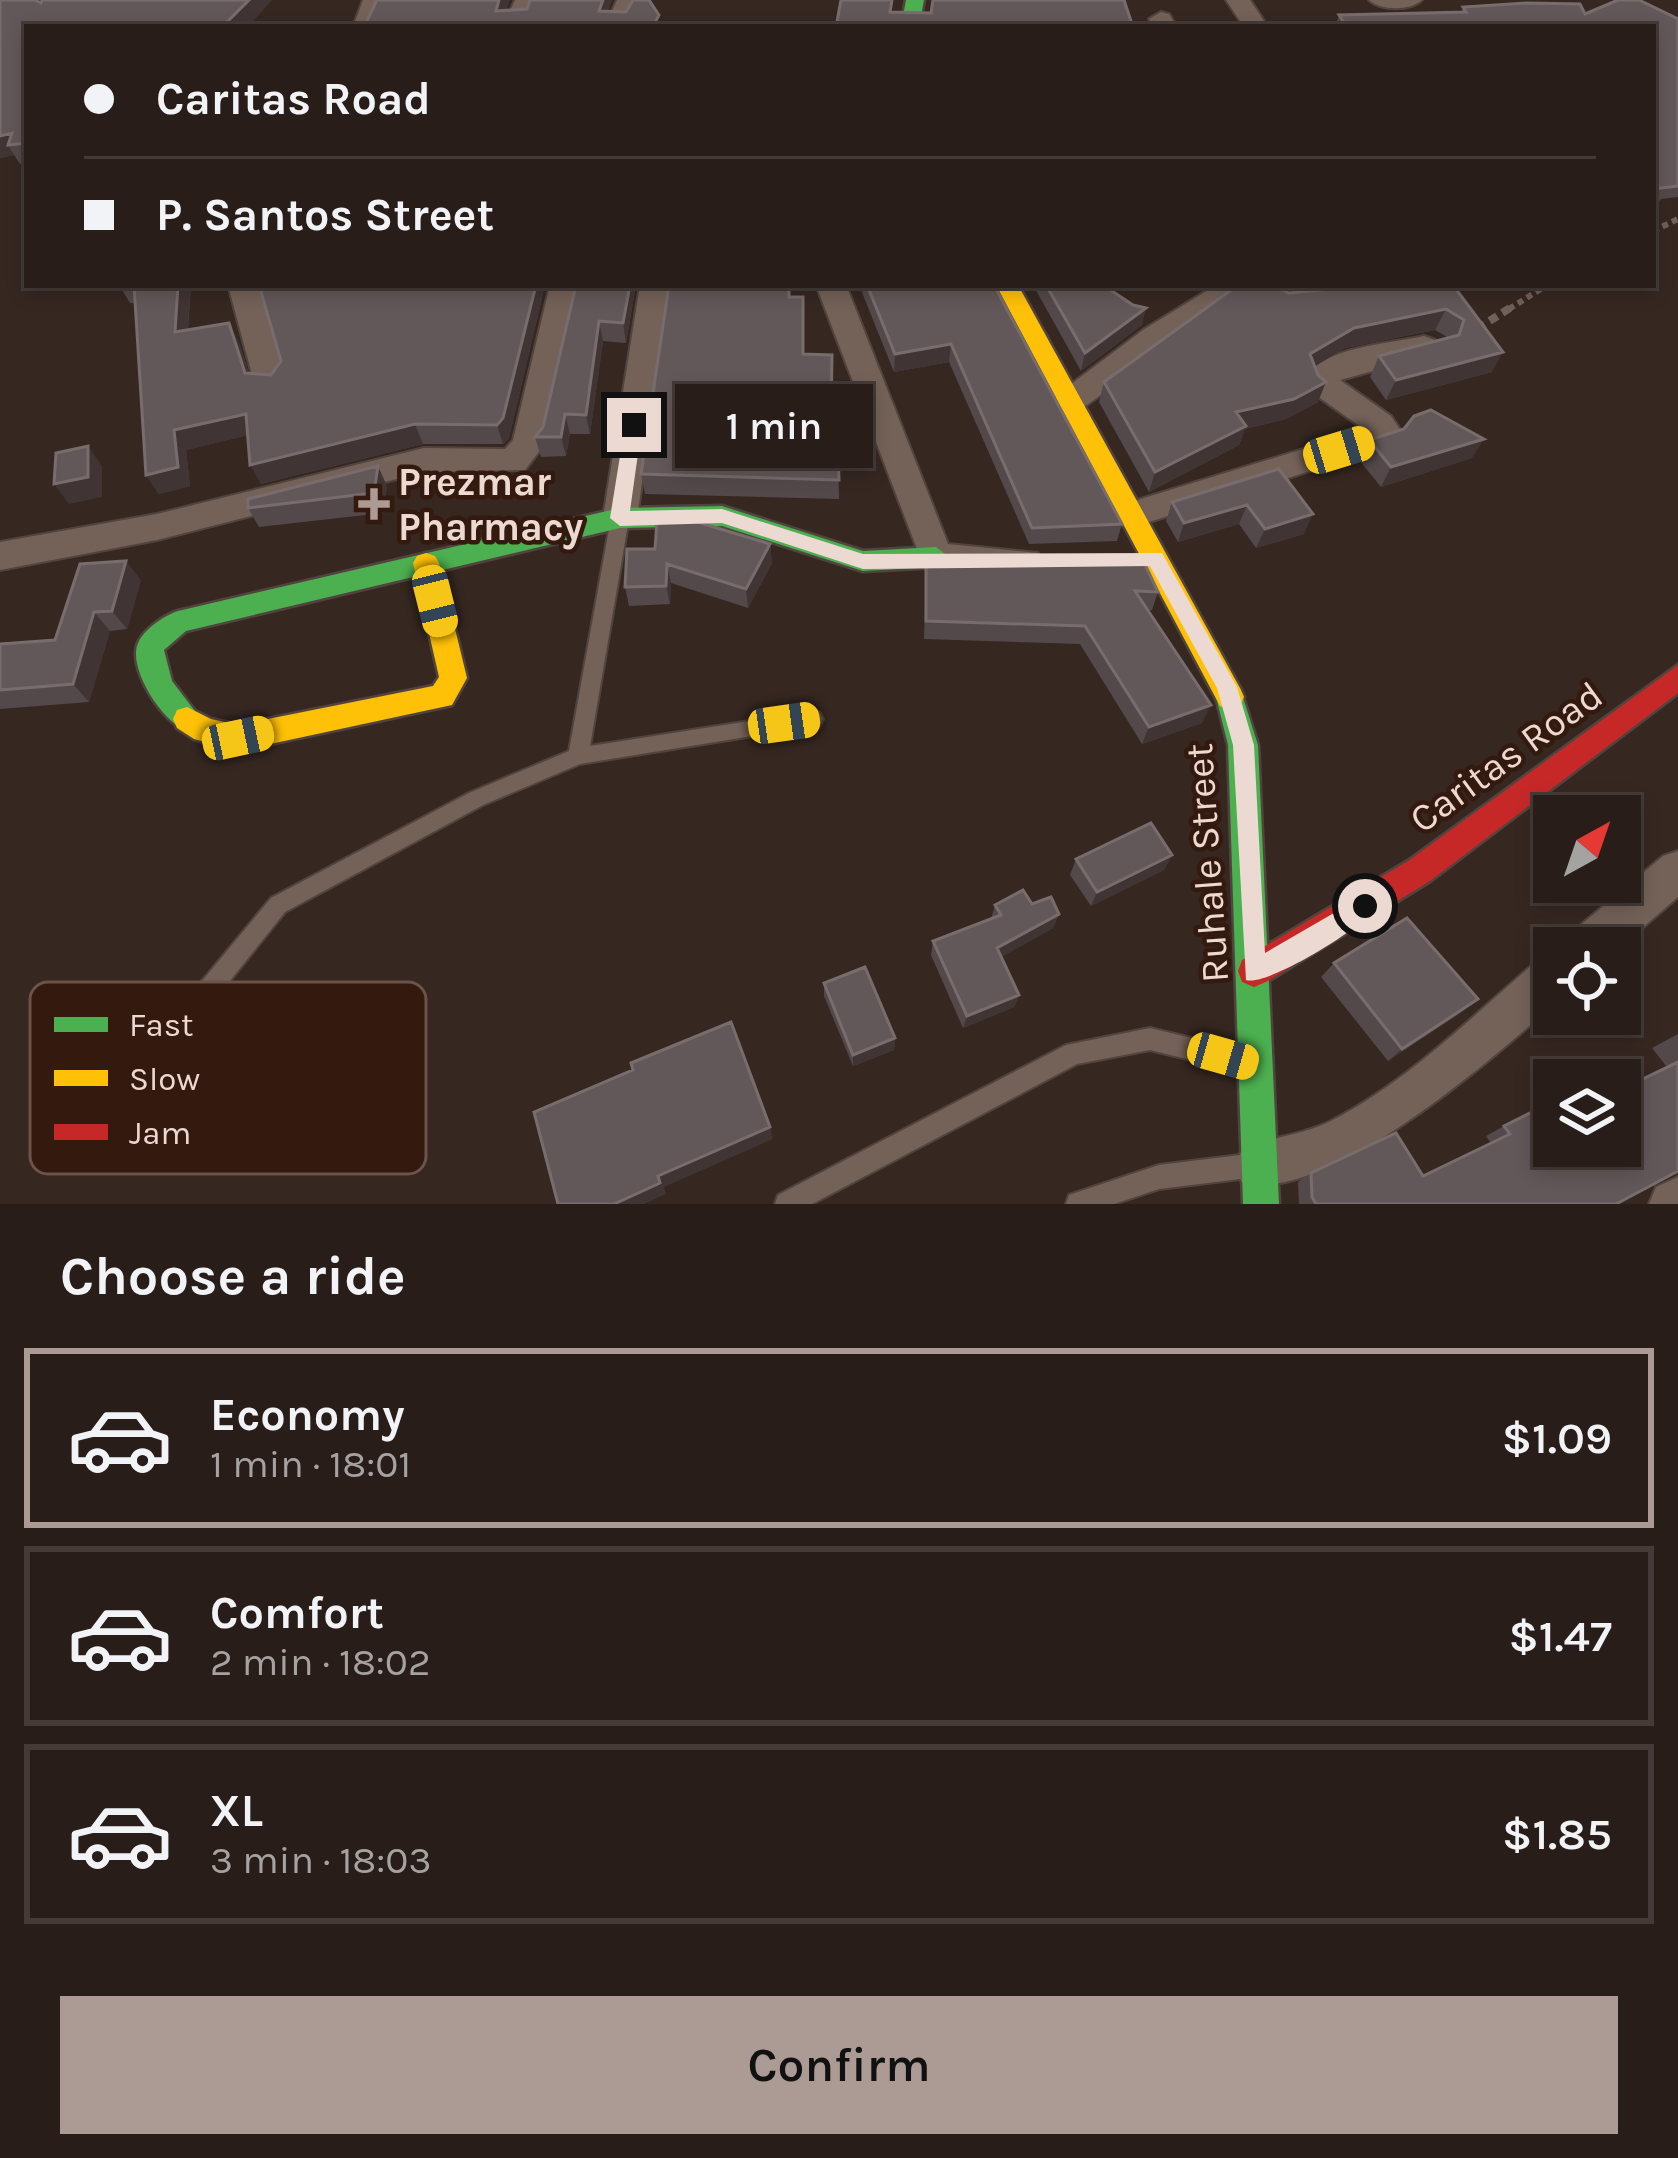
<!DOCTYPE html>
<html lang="en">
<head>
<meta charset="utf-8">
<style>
  body { margin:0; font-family:Karla,sans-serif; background:#342a26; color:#f1f3f6; height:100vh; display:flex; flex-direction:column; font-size:45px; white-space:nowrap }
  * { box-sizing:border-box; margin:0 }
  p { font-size:39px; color:#a5a2a2 }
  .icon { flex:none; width:66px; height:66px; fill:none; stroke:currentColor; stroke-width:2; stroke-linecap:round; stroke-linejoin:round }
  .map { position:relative; height:1204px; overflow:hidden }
  .sheet { display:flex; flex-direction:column; background:#281d19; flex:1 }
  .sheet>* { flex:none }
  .banner { position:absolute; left:24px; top:24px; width:1632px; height:264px; border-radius:0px; box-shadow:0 6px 18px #0003,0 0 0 3px #443b38; display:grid; align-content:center; height:264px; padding:0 60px; background:#281d19 }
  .needle { width:78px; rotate:40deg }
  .buttons { position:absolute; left:1533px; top:795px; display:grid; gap:24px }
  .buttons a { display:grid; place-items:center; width:108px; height:108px; border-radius:0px; background:#281d19; box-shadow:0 6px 18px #0003,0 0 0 3px #443b38; font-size:60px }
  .end { position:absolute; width:54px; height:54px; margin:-27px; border:15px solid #ecd9d2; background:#111; box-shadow:0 0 0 6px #111 }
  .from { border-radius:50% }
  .bubble { position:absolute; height:84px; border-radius:0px; background:#281d19; box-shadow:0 6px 18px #0003,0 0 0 3px #443b38; font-size:39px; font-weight:600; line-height:84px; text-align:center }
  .car { position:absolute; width:36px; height:72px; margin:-36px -18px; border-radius:15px; box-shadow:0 0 9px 3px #0007; background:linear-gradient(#f5c518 24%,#345 0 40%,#f5c518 0 76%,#345 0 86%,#f5c518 0) }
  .banner b { display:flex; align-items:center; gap:42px; height:114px; font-size:45px }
  .banner b+b { border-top:3px solid #443b38 }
  .banner i { width:30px; height:30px; background:#f1f3f6 }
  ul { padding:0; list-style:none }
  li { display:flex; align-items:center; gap:36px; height:180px; margin:0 24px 18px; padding:0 36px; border:6px solid #443b38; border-radius:0px }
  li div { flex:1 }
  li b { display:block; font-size:45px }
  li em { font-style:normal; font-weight:600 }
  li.current { border-color:#ac9b94 }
  li>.icon { width:108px; height:108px; stroke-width:1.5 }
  h2 { padding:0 60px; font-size:54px; line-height:144px }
  .primary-button { display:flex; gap:24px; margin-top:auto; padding:24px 60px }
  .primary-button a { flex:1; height:138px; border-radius:0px; background:#ac9b94; color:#111; font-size:48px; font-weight:600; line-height:138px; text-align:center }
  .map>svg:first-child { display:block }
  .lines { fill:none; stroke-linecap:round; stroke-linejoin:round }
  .lane-casing { stroke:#51443f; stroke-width:4 }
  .street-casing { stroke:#51443f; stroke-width:4 }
  .fast-casing { stroke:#51443f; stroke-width:5 }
  .slow-casing { stroke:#51443f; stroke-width:5 }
  .jam-casing { stroke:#51443f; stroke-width:5 }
  .path-far1 { stroke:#70625a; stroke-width:6; stroke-dasharray:6 4.5; stroke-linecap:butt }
  .path { stroke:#70625a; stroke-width:8; stroke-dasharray:9 6; stroke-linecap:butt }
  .lane { fill:#746258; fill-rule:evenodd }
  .street { fill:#746258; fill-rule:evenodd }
  .fast { fill:#4caf50; fill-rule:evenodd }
  .slow { fill:#ffc107; fill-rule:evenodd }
  .jam { fill:#c62828; fill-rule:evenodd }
  .wall { fill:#53494a }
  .shaded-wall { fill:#403534 }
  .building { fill:#635859; stroke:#786c6c; stroke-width:3 }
  .route { fill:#ecd9d2 }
  .poi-dot { fill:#ac9b94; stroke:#34190f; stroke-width:4.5 }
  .labels { text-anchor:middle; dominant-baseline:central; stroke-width:9; stroke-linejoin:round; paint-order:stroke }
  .poi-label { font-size:39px; font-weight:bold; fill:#ecd9d2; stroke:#34190f; text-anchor:start }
  .street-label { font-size:39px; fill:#ecd9d2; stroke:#34190f }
  .key { fill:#34190f; stroke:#6b534a; stroke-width:3 }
  .key-label { font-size:33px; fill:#ecd9d2 }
</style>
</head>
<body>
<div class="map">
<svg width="1678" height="1204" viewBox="0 0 1678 1204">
  <rect width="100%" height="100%" fill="#362721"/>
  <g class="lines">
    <defs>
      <path id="lane" d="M620,511L629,518L590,746L813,711L820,713L823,719L820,725L580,764L483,805L285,912L184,1038L176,1041L168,1038L165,1030L168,1022L271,898L469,793L569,751L611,518Z
        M1150,1028L1245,1051L1253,1054L1256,1062L1253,1070L1245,1073L1150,1050L1077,1064L812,1204H775L778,1195L1066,1045Z
        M1248,1154L1256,1158L1260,1166L1256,1174L1248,1178L1159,1189L1114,1204H1066L1069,1195L1159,1165Z"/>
      <path id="street" d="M363,0H387L377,27H353Z
        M515,0H539L527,27H503Z
        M617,0H641L629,27H605Z
        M1226,0H1250L1268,27H1244Z
        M1369,0H1422C1410,11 1381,11 1369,0Z
        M1161,12L1169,14L1177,27H1153L1149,19Z
        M228,285H258L286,382L281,390H259L254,382Z
        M550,285H580L544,445L525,470L424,472L157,540L0,570V542L157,514L424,448L505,449L513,440Z
        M640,285H670L637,518L632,527L620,531L608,527L603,518Z
        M816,285H846L948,544L1038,553L1044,563L1038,573L1026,577L924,567Z
        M1216,285H1252L1080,410H1058L1053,402L1058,394L1143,330Z
        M1424,336L1435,340L1439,347L1435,354L1340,380L1391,416L1401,431L1392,445L1130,528L1118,524L1113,515L1118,506L1365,430L1313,393L1305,377C1326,346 1390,344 1424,336Z
        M1678,851V897L1619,948H1564L1571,933L1663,856Z
        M1554,953V1004C1494,1058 1327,1204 1242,1183L1235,1166L1242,1149C1271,1137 1303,1135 1331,1121C1409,1081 1472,1016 1538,960Z
        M1678,1177V1204H1649L1656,1187Z"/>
      <path id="fast" d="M906,0H924L919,27H901Z
        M722,506L863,551L936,547L949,557L936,567L863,571L722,526L620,528L186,631L164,650L172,681L201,719L197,728L187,731C163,723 125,666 139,641C145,629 165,615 178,611L620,508Z
        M1230,685L1240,688L1258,745L1279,1204H1243L1228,745L1216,697L1220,688Z"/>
      <path id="slow" d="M996,285H1018L1240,688L1244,697L1240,706L1230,709L1220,706Z
        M426,553L435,556L439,563L467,678L452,705L238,751L194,739L177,728L173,719L177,710L187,707L211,719L238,725L433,686L439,677L413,563L417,556Z"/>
      <path id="jam" d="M1678,665V693L1430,881L1266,982L1254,987L1242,982L1238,971L1242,960L1408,861Z"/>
    </defs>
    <use href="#lane" class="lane-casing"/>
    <use href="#street" class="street-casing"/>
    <use href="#fast" class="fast-casing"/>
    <use href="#slow" class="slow-casing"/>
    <use href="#jam" class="jam-casing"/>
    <path class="path-far1" d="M1653,231L1678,219
      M1509,309L1547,285"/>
    <path class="path" d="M1477,329L1513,306"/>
    <use href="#lane" class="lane"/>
    <use href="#street" class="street"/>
    <use href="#fast" class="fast"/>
    <use href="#slow" class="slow"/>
    <use href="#jam" class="jam"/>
  </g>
  <path class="wall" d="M0,0L41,3L264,11L27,27V163L20,164L14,155L0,158Z
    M1463,7L1678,19V197L1661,199L1653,211V27H1335L1339,15L1461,12Z
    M119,285H191L188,330L239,343L249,373L271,375L281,361L259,285H545L509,438L503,444H423L261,484L248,435L186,450L190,486L159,494L146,475L135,303H130Z
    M576,285H636L626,343L603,341L590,434H570L566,456L541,457L535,437L543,427Z
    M669,285H790V297L804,354L832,415H837L839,499L645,494L641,474Z
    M859,285H994L1122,524L1117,541L1029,544L949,362L894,372Z
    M1033,285H1103L1142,325L1081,371Z
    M1453,285L1492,372L1386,400L1370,377L1379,356L1449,338L1435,330L1345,348L1315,366L1318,402L1286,419L1245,429L1239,445L1149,492L1099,402L1104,382L1289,293Z
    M1369,440L1472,458L1381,487L1359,460Z
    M1279,469L1304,534L1256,548L1239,524L1178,542L1166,521L1172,502Z
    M387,486L383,513L259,527L248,508Z
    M770,544L772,563L748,608L671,583L670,604L629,606L625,587L627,549Z
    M926,563L1158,592L1152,610H1148L1202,723L1142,744L1080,644L924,639Z
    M141,580L127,629L110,631L89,702L0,709V644L55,640Z
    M1172,855L1164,870L1091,906L1070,875L1076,859Z
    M1032,904L1059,914L1053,928L1001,957L1019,995L1014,1007L963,1028L931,955L933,941L991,919L995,905Z
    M1334,963L1462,1012L1388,1061L1321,977Z
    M824,983L895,1038L894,1050L853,1066L824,996Z
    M1678,1034V1171L1616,1204H1299L1298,1182L1311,1173L1423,1176L1491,1143L1486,1136L1504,1126L1624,1088L1667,1067L1652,1048Z"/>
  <path class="shaded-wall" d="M249,0H272L248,27H222Z
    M499,0H510L501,27L496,11Z
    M603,0H612L603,27L599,11Z
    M12,133L8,145L14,155L0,158V136Z
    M178,285H191L186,351L175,332Z
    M536,285H545L509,438L503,444L497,425Z
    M630,285H636L626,343L623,323Z
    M1146,308L1142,325L1081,371L1085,353Z
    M1446,309L1435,330L1345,348L1302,374L1310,354L1354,328Z
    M599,321L603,341L590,434L586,415Z
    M229,323L239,343L255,392L245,373Z
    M951,344L949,362L894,372L895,354Z
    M1503,352L1492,372L1386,400L1396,380Z
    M1326,382L1318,402L1286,419L1245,429L1239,445L1149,492L1155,472L1236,412Z
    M246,414L257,433L186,450L190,486L159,494L146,475L174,430Z
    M565,414L570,434L566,456L561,437Z
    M415,424L423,444L261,484L250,465Z
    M1484,439L1472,458L1381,487L1391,467Z
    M88,446L102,466V497L69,504L54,484Z
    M378,466L387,486L383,513L374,493Z
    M1247,505L1239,524L1178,542L1184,523Z
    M1313,514L1304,534L1256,548L1265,529Z
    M770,544L772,563L748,608L746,589Z
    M126,561L141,580L127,629L112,611Z
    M667,564L671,583L670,604L666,586Z
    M94,612L110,631L89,702L73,684Z
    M1211,705L1202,723L1142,744L1149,727Z
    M1172,855L1164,870L1091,906L1097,892Z
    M1059,914L1053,928L993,962L997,948Z
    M1019,995L1014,1007L963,1028L967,1016Z
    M1478,999L1462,1012L1388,1061L1402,1049Z
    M895,1038L894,1050L853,1066V1055Z
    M770,1127L773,1139L664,1187L666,1194L644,1204H614L658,1176Z"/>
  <path class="building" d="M0,0H35L41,3L42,0H249L222,27H27V143L8,145L12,133L0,136Z
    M377,0H499L496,11L527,9L530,0H603L599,11L626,12L633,0H649L659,15L653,26L667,27H364Z
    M841,0H892L890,12L931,13L933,0H1124L1133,27H836Z
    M1618,0H1639L1678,19V186L1653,189V27H1347L1339,15L1466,12L1463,7L1527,3L1580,4L1585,14Z
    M134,285H178L175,332L229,323L245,373L271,375L281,361L259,285H536L503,418L497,425L415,424L250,465L246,414L174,430L178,467L146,475Z
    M576,285H630L623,323L599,321L586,415L565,414L561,437H535L543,427Z
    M669,285H789V297H803V354L832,355L831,415H837L839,480L641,474Z
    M867,285H994L1122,524L1032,528L951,344L895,354Z
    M1046,285H1103L1133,305L1146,308L1085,353Z
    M1238,285H1272L1289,293L1373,285H1453L1503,352L1396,380L1379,356L1459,335L1464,320L1446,309L1354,328L1310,354L1318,375L1326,382L1294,399L1236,412L1246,426L1155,472L1104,382Z
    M1431,410L1484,439L1391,467L1369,440L1404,429L1414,416Z
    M88,446V477L54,484L56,453Z
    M378,466L374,493L248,508V499Z
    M1279,469L1313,514L1265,529L1247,505L1184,523L1172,502Z
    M657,521H694L770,544L746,589L667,564L666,586L625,587L627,549H655Z
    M1141,556L1158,592L1135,591L1211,705L1149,727L1085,626L926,621V563L949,559L1049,562Z
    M126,561L112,611L94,612L73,684L0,690V644L55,640L80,564Z
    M1151,823L1172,855L1097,892L1076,859Z
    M1023,890L1032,904L1051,897L1059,914L997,948L1019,995L967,1016L933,941L1001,915L995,905Z
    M1407,918L1478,999L1402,1049L1334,963Z
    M865,967L895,1038L853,1055L824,983Z
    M731,1022L770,1127L658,1176L660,1183L614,1204H558L534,1112L633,1070L631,1063Z
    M1678,1062V1171L1616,1204H1316L1312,1197L1311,1173L1396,1133L1423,1176L1510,1134L1504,1126L1554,1101V1146H1620V1082L1624,1088Z
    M1612,1072L1618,1080H1596Z"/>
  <path class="route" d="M634,419L642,425L630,511L722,509L863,554L1162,553L1237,687L1254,745L1265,953L1365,895L1376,906C1366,927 1266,987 1246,980L1233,745L1217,688L1150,566L863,569L722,523L620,526L610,518L625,425Z"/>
  <path class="poi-dot" d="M368 486h12v12h12v12h-12v12h-12v-12h-12v-12h12z"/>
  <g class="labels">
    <g class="poi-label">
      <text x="398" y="482">Prezmar<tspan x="398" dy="45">Pharmacy</tspan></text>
    </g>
    <g class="street-label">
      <text transform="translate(1506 757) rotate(-36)">Caritas Road</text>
      <text transform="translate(1207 863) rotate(-94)">Ruhale Street</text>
    </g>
  </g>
  <rect x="30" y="982" width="396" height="192" rx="18" class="key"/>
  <rect x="54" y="1017" width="54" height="15" fill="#4caf50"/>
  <rect x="54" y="1070" width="54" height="16" fill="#ffc107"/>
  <rect x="54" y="1124" width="54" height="16" fill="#c62828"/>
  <g class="key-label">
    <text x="129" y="1036">Fast</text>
    <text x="129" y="1090">Slow</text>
    <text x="129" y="1144">Jam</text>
  </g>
</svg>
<div class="buttons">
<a><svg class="needle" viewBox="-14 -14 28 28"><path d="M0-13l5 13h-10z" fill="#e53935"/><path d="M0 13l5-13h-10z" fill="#a5a2a2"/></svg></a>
<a><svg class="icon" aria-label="locate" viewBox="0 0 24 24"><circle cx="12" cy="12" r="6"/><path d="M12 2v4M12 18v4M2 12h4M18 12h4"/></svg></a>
<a><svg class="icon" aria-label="layers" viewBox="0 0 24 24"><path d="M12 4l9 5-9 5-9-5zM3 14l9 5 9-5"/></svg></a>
</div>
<i class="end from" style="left:1365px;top:906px"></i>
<i class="end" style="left:634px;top:425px"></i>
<div class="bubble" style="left:675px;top:384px;width:198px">1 min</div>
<i class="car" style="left:1339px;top:450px;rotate:73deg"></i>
<i class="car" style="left:435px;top:601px;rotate:166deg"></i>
<i class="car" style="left:784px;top:723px;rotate:82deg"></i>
<i class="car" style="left:238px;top:738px;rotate:78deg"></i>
<i class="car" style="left:1223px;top:1056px;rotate:106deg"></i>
<div class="banner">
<b><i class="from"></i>Caritas Road</b>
<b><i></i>P. Santos Street</b>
</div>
</div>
<section class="sheet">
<h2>Choose a ride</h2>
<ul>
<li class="current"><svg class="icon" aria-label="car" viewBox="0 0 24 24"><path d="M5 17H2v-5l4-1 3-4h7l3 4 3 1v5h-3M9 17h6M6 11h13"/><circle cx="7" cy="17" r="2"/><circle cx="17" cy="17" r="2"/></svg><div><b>Economy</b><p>1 min · 18:01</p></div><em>$1.09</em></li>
<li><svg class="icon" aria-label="car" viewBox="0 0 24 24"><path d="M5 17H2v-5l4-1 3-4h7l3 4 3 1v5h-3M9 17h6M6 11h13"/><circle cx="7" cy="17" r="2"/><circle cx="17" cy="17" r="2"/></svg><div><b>Comfort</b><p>2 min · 18:02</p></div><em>$1.47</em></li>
<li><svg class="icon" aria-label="car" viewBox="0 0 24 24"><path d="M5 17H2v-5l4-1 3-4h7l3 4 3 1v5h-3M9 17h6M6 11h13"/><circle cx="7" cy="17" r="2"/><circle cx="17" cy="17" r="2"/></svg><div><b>XL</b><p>3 min · 18:03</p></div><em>$1.85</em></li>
</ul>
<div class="primary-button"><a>Confirm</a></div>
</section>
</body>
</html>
